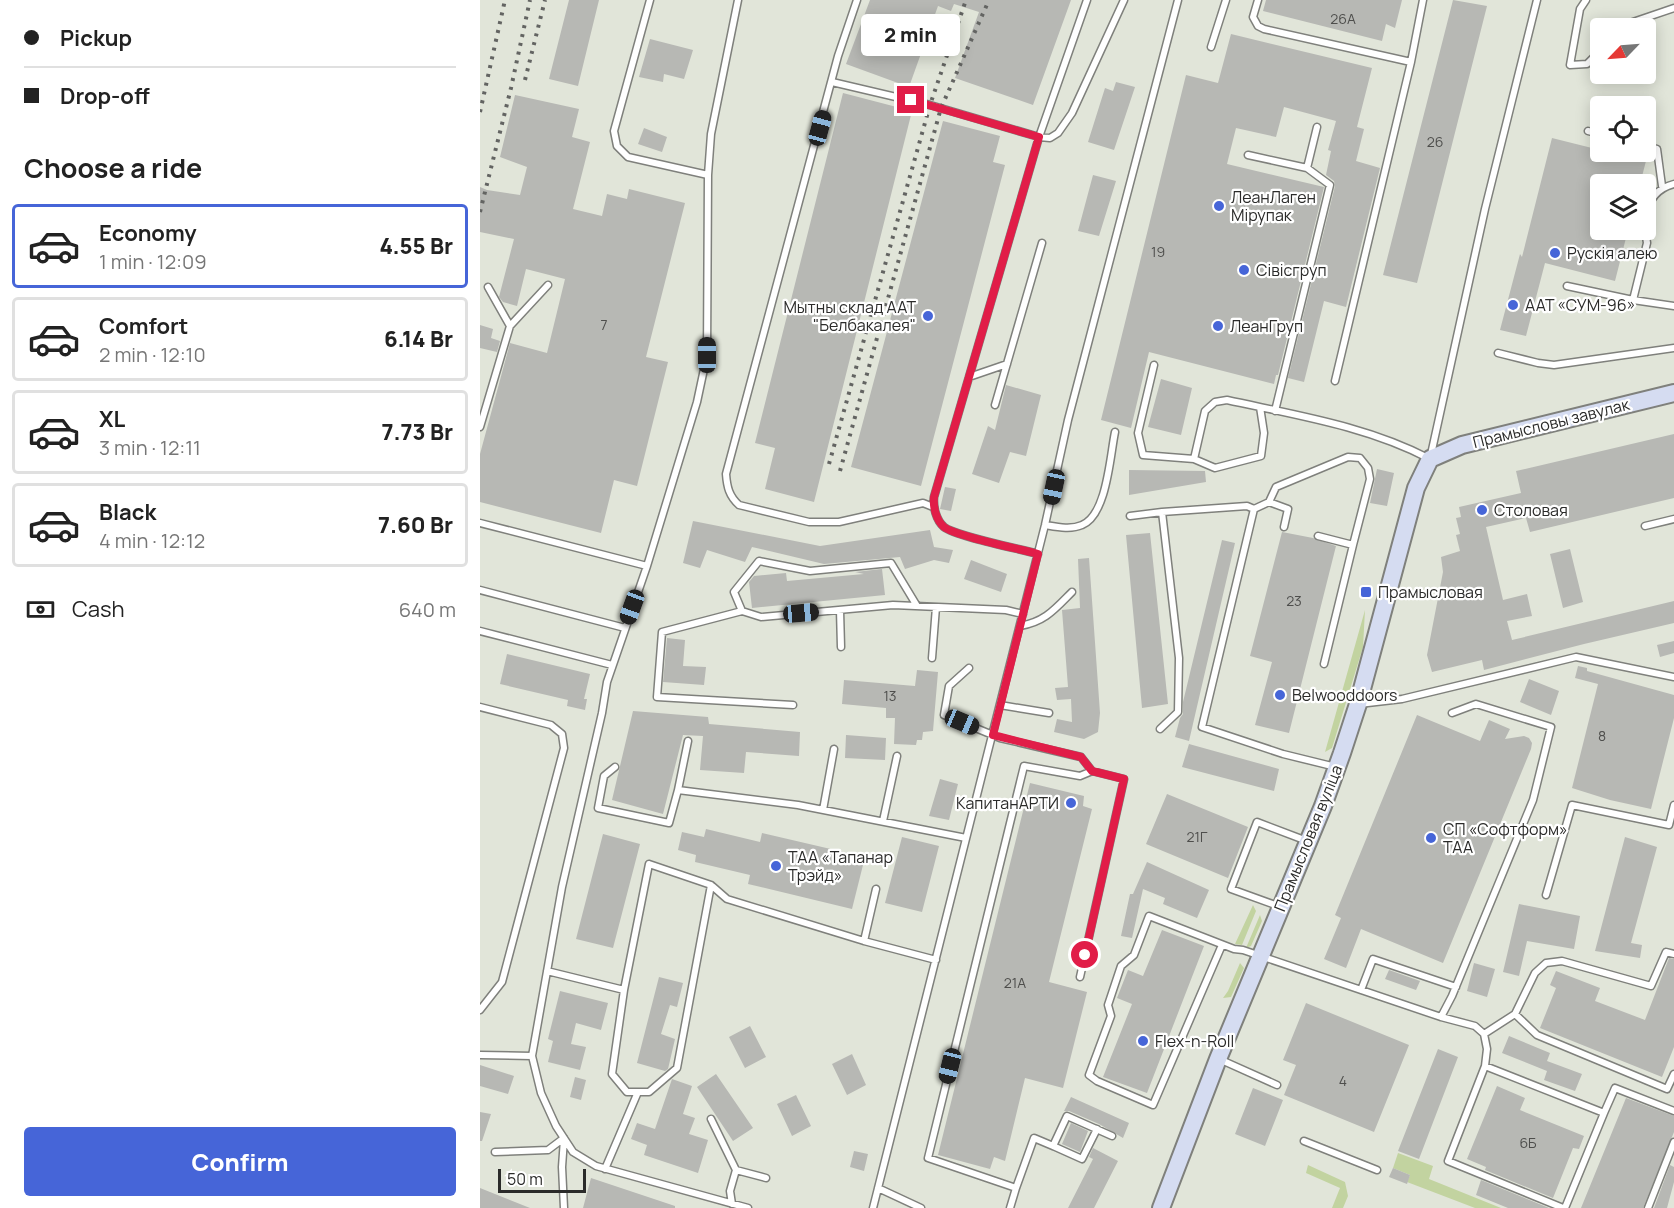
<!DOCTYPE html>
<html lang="en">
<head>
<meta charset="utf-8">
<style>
  body { margin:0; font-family:Manrope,sans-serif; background:#f6f6f6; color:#222; height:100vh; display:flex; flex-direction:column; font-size:22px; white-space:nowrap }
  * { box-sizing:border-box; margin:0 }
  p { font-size:20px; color:#767676 }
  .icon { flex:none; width:33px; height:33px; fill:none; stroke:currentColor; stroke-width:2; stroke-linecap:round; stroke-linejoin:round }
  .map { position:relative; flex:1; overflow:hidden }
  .side { display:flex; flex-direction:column; background:#fff; width:480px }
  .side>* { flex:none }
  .hud { display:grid; align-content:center; height:132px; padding:0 24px; background:#fff }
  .needle { width:39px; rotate:245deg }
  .buttons { position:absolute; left:1110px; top:18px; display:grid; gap:12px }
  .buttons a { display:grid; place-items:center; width:66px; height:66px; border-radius:6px; background:#fff; box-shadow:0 3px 15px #0003; font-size:30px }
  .scale { position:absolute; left:18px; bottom:15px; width:88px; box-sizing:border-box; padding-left:6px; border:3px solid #2b2b2a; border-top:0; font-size:16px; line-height:21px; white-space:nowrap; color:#2b2b2a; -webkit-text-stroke:4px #fff; paint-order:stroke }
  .end { position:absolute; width:27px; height:27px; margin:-14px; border:8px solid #e11d48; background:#fff; box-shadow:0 0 0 3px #fff }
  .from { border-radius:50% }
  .bubble { position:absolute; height:42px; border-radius:6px; background:#fff; box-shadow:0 3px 15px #0003; font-size:20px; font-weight:800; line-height:42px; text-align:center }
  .car { position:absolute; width:18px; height:36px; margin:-18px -9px; border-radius:8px; box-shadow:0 0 4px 2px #0007; background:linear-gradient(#222 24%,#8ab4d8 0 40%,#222 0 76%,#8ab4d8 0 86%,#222 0) }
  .hud b { display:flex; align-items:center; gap:21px; height:57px; font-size:22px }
  .hud b+b { border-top:2px solid #e0e0e0 }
  .hud i { width:15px; height:15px; background:#222 }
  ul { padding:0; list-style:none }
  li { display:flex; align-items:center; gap:18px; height:84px; margin:0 12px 9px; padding:0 12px; border:3px solid #e0e0e0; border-radius:6px }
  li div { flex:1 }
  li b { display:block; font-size:22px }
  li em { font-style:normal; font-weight:800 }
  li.selected { border-color:#4665d8 }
  li>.icon { width:54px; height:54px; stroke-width:1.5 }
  h2 { padding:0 24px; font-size:27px; line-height:72px }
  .pay { display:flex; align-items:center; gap:15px; height:66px; padding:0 24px; font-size:22px }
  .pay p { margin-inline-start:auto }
  .primary-button { display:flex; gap:12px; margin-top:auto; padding:12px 24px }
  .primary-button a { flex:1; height:69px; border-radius:6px; background:#4665d8; color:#fff; font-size:24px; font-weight:800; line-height:69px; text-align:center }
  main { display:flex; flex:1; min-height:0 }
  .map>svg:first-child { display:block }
  .built { fill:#e1e5d9; fill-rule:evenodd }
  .green { fill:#c2d3a0 }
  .building { fill:#b7b8b4 }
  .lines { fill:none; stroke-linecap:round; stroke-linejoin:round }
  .lane-casing { stroke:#7f807c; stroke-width:9 }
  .secondary-casing { stroke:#7f807c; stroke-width:20 }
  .lane { stroke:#fff; stroke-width:6 }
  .secondary { stroke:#d5dcf1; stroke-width:16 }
  .rail { stroke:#636462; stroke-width:4; stroke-dasharray:3 6; stroke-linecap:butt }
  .route { stroke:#e11d48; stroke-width:8 }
  .poi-dot { fill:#4665d8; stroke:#fff; stroke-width:2 }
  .labels { text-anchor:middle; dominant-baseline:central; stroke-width:4.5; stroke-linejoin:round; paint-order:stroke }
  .number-label { font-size:14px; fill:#4e4e4c }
  .poi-label { font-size:16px; fill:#2b2b2a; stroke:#fff; text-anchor:start }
  .street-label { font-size:16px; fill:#2b2b2a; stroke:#fff }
</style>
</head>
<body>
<main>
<section class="side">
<div class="hud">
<b><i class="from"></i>Pickup</b>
<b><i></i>Drop-off</b>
</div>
<h2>Choose a ride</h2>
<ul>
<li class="selected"><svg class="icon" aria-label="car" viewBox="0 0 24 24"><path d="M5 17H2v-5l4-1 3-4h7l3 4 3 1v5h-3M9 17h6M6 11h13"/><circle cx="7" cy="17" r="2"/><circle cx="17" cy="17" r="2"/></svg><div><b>Economy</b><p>1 min · 12:09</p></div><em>4.55 Br</em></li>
<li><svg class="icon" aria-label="car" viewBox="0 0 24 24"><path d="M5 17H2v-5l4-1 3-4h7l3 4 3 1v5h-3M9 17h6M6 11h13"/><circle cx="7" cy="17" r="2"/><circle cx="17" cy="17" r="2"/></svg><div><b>Comfort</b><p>2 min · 12:10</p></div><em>6.14 Br</em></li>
<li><svg class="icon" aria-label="car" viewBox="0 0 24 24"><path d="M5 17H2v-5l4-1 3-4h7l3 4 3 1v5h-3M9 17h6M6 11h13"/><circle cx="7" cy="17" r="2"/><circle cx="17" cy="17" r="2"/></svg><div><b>XL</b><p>3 min · 12:11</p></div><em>7.73 Br</em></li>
<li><svg class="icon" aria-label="car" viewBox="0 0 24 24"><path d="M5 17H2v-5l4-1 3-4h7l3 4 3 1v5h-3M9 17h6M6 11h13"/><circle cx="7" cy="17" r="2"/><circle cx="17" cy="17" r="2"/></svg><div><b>Black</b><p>4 min · 12:12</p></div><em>7.60 Br</em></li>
</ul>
<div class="pay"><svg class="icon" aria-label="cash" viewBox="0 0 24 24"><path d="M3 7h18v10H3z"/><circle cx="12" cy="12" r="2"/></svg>Cash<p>640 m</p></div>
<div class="primary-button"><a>Confirm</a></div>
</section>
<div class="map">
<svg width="1194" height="1208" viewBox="0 0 1194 1208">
  <rect width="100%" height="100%" fill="#eff1ec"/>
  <path class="built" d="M0,0H1194V1208H0ZM1120,28H1166V74H1120ZM1120,106H1166V152H1120ZM1120,184H1166V230H1120Z"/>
  <path class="green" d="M885,610L883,647L852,748L845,752Z
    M773,905L776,911L762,945L755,944Z
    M780,915L782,921L771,946L766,948Z
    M760,963L764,968L751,997L743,998L748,991Z
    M918,1153L953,1166L949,1179L1021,1208H995L927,1182L930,1175L913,1168Z
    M828,1165L865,1182L868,1196L863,1208H852L860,1188L826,1173Z"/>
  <path class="building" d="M89,0H119L98,86L69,79Z
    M390,0H591L553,105L475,78L499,12L474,4L471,11L458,6L429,87L366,64Z
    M786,0H922L915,28L906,24L902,41L783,11Z
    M973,0L1007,6L937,283L903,275Z
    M751,34L892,68L877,127L884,129L876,161L900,168L866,307L844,301L824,382L808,378L855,186L854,181L846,175L851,151L848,150L856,121L804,107L796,137L756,128L747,164L844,187L798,375H796L794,384L669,352L651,428L621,420L706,75L738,83Z
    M170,39L213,50L204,79L184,74L183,82L159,77Z
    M636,82L655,87L634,150L608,142L625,88L633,91Z
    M363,93L432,111L334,502L285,489L295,448L275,443Z
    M35,95L99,109L92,137L110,142L93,209L122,216L127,194L147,199L149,189L205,203L166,357L188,362L157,486L134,480L121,533L0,502V454L30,343L67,353L85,279L46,269L37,306L23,302L19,297L34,239L0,232V187L7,190L40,195L47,167L20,157Z
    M463,121L520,136L513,162L525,165L441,486L371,467Z
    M164,128L187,137L182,152L158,144Z
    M1072,138L1120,150V152L1166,161L1160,184H1120V230H1148L1135,281L1065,263L1046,336L1020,330L1040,254L1042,257Z
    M613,175L636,181L619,236L598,231Z
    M0,325L13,329L11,338L20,341L17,352L0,348Z
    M681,379L712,388L701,435L668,427Z
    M526,385L561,395L546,456L530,452L519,483L492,474L508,426L515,430Z
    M1194,434V498L1050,532L1046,518L1006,527L1023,600L1047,594L1052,616L1027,621L1032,640L1194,601V623L1104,644L1004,670L1002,660L952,672L947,655L963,572L961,557L980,551L976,535L980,534L976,518L981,517L979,507L1041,493L1036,471Z
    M897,469L914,473L907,506L890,503Z
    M649,470L725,471L726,482L649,495Z
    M465,487L476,489L471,511L460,509Z
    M213,521L340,546L450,530L454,547L473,550L469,563L454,560L425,569L420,557L344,564L272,547L265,562L227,550L220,568L203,563Z
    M802,532L833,538L856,546L809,733L775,725L792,662L770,656Z
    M670,533L688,704L662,708L646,535Z
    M742,540L755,543L709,741L695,737L700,718L703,714V702Z
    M1090,549L1103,602L1083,608L1070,554Z
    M609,558L620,713L618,732L604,739L574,732L577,719L592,722L591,699L577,700L575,688L588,687L582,610L600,608L598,559Z
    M491,560L527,574L521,592L484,579Z
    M402,569L405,595L272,608L269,582L274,576L306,573L307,581L384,574L375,572Z
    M187,638L205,640L203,666L226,667L224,685L183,682Z
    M1194,641V653L1180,657L1177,645Z
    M27,654L110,674L104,699H107L105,710L87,706L88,700L20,684Z
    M1098,666L1107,668V671L1194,695V718L1171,809L1130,800L1092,788L1118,684L1095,678Z
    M437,670L458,672L453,731L443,732L442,740H437L436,745L414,744L415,718H406V708L362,704L364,680L435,686Z
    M1049,679L1079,691L1071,715L1040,702Z
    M153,711L228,717L229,724L320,732L319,756L266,752L264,773L220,770L223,736L203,735L183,814L132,800Z
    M937,715L1000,741L1009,720L1030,729L1025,739L1044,736L1049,738L1052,743L1051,749L963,963L881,929L866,968L844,959L861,918L855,915Z
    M366,735L406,738L405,760L365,758Z
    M709,744L799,769L794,791L702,767Z
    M460,779L478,784L469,820L449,816Z
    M550,783L604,796L603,806L612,809L569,982L607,992L583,1088L545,1078L525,1161L514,1157L510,1169L458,1155Z
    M687,794L768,827L748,878L666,844Z
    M226,829L280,842L282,833L385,857L372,909L268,884L270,875L215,862L216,855L198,850L202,832L224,837Z
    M123,834L160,844L133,948L96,939Z
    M422,837L459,846L442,912L405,903Z
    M1145,837L1177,847L1151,943L1162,945L1160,958L1115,951Z
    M667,862L729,890L717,918L683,904L685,898L663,889L652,938L641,936L650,894H653Z
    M1039,904L1100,916L1094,949L1047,941L1039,976L1023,972Z
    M682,930L724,946L667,1093L623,1077L652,1004L637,998L648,970L663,976Z
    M1189,958L1194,959V1047L1182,1077L1060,1028L1076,988L1070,985L1076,971L1120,988L1115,1001L1165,1020Z
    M994,963L1015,969L1007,997L987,991Z
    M909,970L940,981L936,990L905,979Z
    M179,977L203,983L197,1007L190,1005L181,1034L195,1039L188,1069L185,1071L157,1063Z
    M80,991L128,1003L121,1030L96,1023L91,1044L106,1047L100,1070L68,1062L73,1041L68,1039Z
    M826,1003L929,1045L894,1132L804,1095L816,1065L803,1060Z
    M270,1026L286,1057L265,1068L249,1037Z
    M1029,1036L1070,1053L1067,1061L1102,1074L1095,1091L1064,1080L1067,1071L1022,1053Z
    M958,1049L978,1057L939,1159L918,1151Z
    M372,1054L386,1085L367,1095L352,1064Z
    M0,1065L34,1076L28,1094L0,1086Z
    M236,1074L273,1128L253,1141L217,1087Z
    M95,1077L106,1080L101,1100L90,1097Z
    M192,1079L212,1086L203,1114L215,1118L209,1134L228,1140L218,1173L164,1155L167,1145L151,1139L157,1123L175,1129Z
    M1017,1086L1045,1098L1040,1110L1104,1136L1099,1149L1093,1148L1073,1198L1005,1170L1006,1167L987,1159Z
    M773,1088L803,1100L785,1146L755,1134Z
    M316,1095L331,1126L312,1136L297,1104Z
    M591,1097L649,1123L643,1138L619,1124L589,1111H584Z
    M1146,1098L1194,1116V1132L1163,1208H1101Z
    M0,1112L11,1114L2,1141H0Z
    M591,1123L608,1131L600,1152L582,1144Z
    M613,1148L638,1161L614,1208H588L613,1159L609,1157Z
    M374,1151L388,1154L384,1171L370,1167Z
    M1190,1165L1194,1167V1182L1187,1208H1174Z
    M913,1168L930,1175L927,1184L909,1177Z
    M111,1178L195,1206V1208H103Z
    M1001,1180L1069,1208H1028L996,1195Z
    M0,1188L50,1208H0Z"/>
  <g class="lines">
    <defs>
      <path id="lane" d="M170,0L134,131L137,146L148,157L228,175
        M258,0L231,134L228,175L227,355L217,402L167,566L127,682L122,713L82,887L52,1056L61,1093L76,1126L93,1152L116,1166L268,1208
        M377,0L358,56L246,474C247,487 249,496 259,505L329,522H359L443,503L453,507
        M778,0L773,17L778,26L784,29L931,62
        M1106,0L1100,9L1090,65L1107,64L1120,51
        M1145,28L1150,23L1194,8
        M731,47L746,0
        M352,82L450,105L559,137L570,138L578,133L592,113L644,0
        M1108,131L1120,134
        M1166,146L1177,149L1182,186
        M768,155L827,168L850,185L795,411
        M827,168L837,127
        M1166,215C1169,199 1178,188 1194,184
        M1087,286L1153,300L1194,306
        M1153,300L1167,243L1165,230
        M30,326L68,285
        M1018,353L1058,363L1074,365L1194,348
        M674,365L658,433L663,455L714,459L725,411L735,402L747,400C815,415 887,426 950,459L1005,209L1057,0
        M489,377L527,364
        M855,381L931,62L943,0
        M515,405L562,243
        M0,427L30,326L8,287
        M714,459L735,468L781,456L784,433L780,407
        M789,502L796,487L868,457L880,458L888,468L890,479L873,545
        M774,509L789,502L808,509L804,527
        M650,516L682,512
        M0,523L167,566
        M565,525C577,527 591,530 602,525C627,515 630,456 635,432
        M1165,526L1194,519
        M838,536L873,545L844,664
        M558,554C540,549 475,536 464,527C456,520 453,507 454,497L559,137L607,0
        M0,590L145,628
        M437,606L411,563L330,571L279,561L254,592L262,611L281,617L413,605L526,610L543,614
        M360,610L361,647
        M262,611L182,632L177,697L313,705
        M540,626C565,622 575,609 592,592
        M0,631L132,665
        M452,658L456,607
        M489,668L469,686L464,715L520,738L601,757L612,771
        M879,704L922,699L1096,657L1194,677
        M520,705L569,713
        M0,707L71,725L82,734L84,748L22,982L0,1010
        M680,729L698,712L699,658L682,512L767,506L774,509L722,727L803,754L856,767
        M135,767L124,776L118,808L189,823L198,790L318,805L486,838
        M198,790L208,741
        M343,810L354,749
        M403,821L417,756
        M231,885L197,1068L169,1092H147L132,1074L144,990L169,864L231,885L247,899L384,941L456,960
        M1066,895L1092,805L1189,825L1194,805
        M798,906L751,889L777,822L827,841
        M384,941L396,889
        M742,945L673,1105L617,1081L609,1075L631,1016L628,1005L641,966L654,955L669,916L754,949L763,950L961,1017L995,1026L1004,1034L1007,1049L1005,1066L968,1161L1083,1208
        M67,971L144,990
        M881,990L893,959L976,987
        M1035,1014L1057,1035L1187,1089L1194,1074
        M961,1017L972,996L1053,800L1071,727L996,704L972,713
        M1004,1034L1035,1014L1055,973L1066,963L1082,961L1171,986L1186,952L1194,954
        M0,1055L52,1056
        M739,1059L797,1085
        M1005,1066L1124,1113L1085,1208
        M1124,1113L1135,1088L1194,1111
        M231,1119L256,1170L250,1191L252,1204
        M84,1139L82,1167L84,1208
        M824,1141L897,1170
        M573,1146L602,1159L617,1129
        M15,1152L68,1150L84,1138
        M125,1169L158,1092
        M256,1170L286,1178
        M398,1188L441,1208
        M536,1188L554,1138L573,1146L587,1116L632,1136
        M393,1208L565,525L588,420L698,0
        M530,1208L536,1188L448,1158L544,766L600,776L612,771L644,779L600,977
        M1168,1208L1194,1142"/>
      <path id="secondary" d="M681,1208L738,1059L843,806L862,753L878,704L936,488L950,459L982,445L1194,393"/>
    </defs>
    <use href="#lane" class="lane-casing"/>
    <use href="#secondary" class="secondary-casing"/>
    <use href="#lane" class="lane"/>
    <use href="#secondary" class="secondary"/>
    <path class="rail" d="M45,80L65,0
      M0,112L25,0
      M0,212L31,88L50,0
      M349,464L450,105L486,0
      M360,471L461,108L509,0"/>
  </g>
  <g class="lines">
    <path class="route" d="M431,100L559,137L454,497C453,507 456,520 464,527C475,536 540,549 558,554L513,735L601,757L612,771L644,779L605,955"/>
  </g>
  <g class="poi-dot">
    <circle cx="739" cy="206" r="6"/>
    <circle cx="1075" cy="253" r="6"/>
    <circle cx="764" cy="270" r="6"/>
    <circle cx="1033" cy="305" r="6"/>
    <circle cx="448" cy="316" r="6"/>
    <circle cx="738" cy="326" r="6"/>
    <circle cx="1002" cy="510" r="6"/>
    <rect x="880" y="586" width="12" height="12" rx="3"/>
    <circle cx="800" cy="695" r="6"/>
    <circle cx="591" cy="803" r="6"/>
    <circle cx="951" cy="838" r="6"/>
    <circle cx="296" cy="866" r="6"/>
    <circle cx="663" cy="1041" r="6"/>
  </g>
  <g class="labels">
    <g class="number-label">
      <text x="863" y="18">26А</text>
      <text x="955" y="141">26</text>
      <text x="678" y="251">19</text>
      <text x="124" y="324">7</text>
      <text x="814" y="600">23</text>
      <text x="410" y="695">13</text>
      <text x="1122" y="735">8</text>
      <text x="717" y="836">21Г</text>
      <text x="535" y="982">21А</text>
      <text x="863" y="1080">4</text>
      <text x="1048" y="1142">6Б</text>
    </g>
    <g class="poi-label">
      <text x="751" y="197">ЛеанЛаген<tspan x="751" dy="18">Мірупак</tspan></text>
      <text x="1087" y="253">Рускія алею</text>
      <text x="776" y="270">Сівісгруп</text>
      <text x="1045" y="305">ААТ «СУМ-96»</text>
      <text x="436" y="307" text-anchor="end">Мытны склад ААТ<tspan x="436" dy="18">"Белбакалея"</tspan></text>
      <text x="750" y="326">ЛеанГруп</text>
      <text x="1014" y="510">Столовая</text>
      <text x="898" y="592">Прамысловая</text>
      <text x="812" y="695">Belwooddoors</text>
      <text x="579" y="803" text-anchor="end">КапитанАРТИ</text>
      <text x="963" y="829">СП «Софтформ»<tspan x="963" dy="18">ТАА</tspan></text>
      <text x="308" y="857">ТАА «Тапанар<tspan x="308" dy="18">Трэйд»</tspan></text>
      <text x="675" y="1041">Flex-n-Roll</text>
    </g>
    <g class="street-label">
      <text transform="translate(1071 423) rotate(-14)">Прамысловы завулак</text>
      <text transform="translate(828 838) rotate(-68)">Прамысловая вуліца</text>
    </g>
  </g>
</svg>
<div class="buttons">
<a><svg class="needle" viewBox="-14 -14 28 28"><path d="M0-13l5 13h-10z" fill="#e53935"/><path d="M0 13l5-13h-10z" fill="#767676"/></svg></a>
<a><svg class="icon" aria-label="locate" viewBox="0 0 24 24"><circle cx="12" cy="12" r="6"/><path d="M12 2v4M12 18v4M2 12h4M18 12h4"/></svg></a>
<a><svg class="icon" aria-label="layers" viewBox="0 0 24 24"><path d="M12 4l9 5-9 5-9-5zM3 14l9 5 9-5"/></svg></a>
</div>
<div class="scale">50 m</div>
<i class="end from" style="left:605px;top:955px"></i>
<i class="end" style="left:431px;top:100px"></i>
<div class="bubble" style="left:381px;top:14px;width:99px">2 min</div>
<i class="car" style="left:340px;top:128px;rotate:15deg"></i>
<i class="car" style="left:227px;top:355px;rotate:0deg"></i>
<i class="car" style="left:574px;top:487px;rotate:192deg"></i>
<i class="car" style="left:152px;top:607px;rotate:200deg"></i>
<i class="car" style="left:321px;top:613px;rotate:85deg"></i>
<i class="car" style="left:482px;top:722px;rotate:113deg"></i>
<i class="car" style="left:470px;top:1066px;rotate:194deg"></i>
</div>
</main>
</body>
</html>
